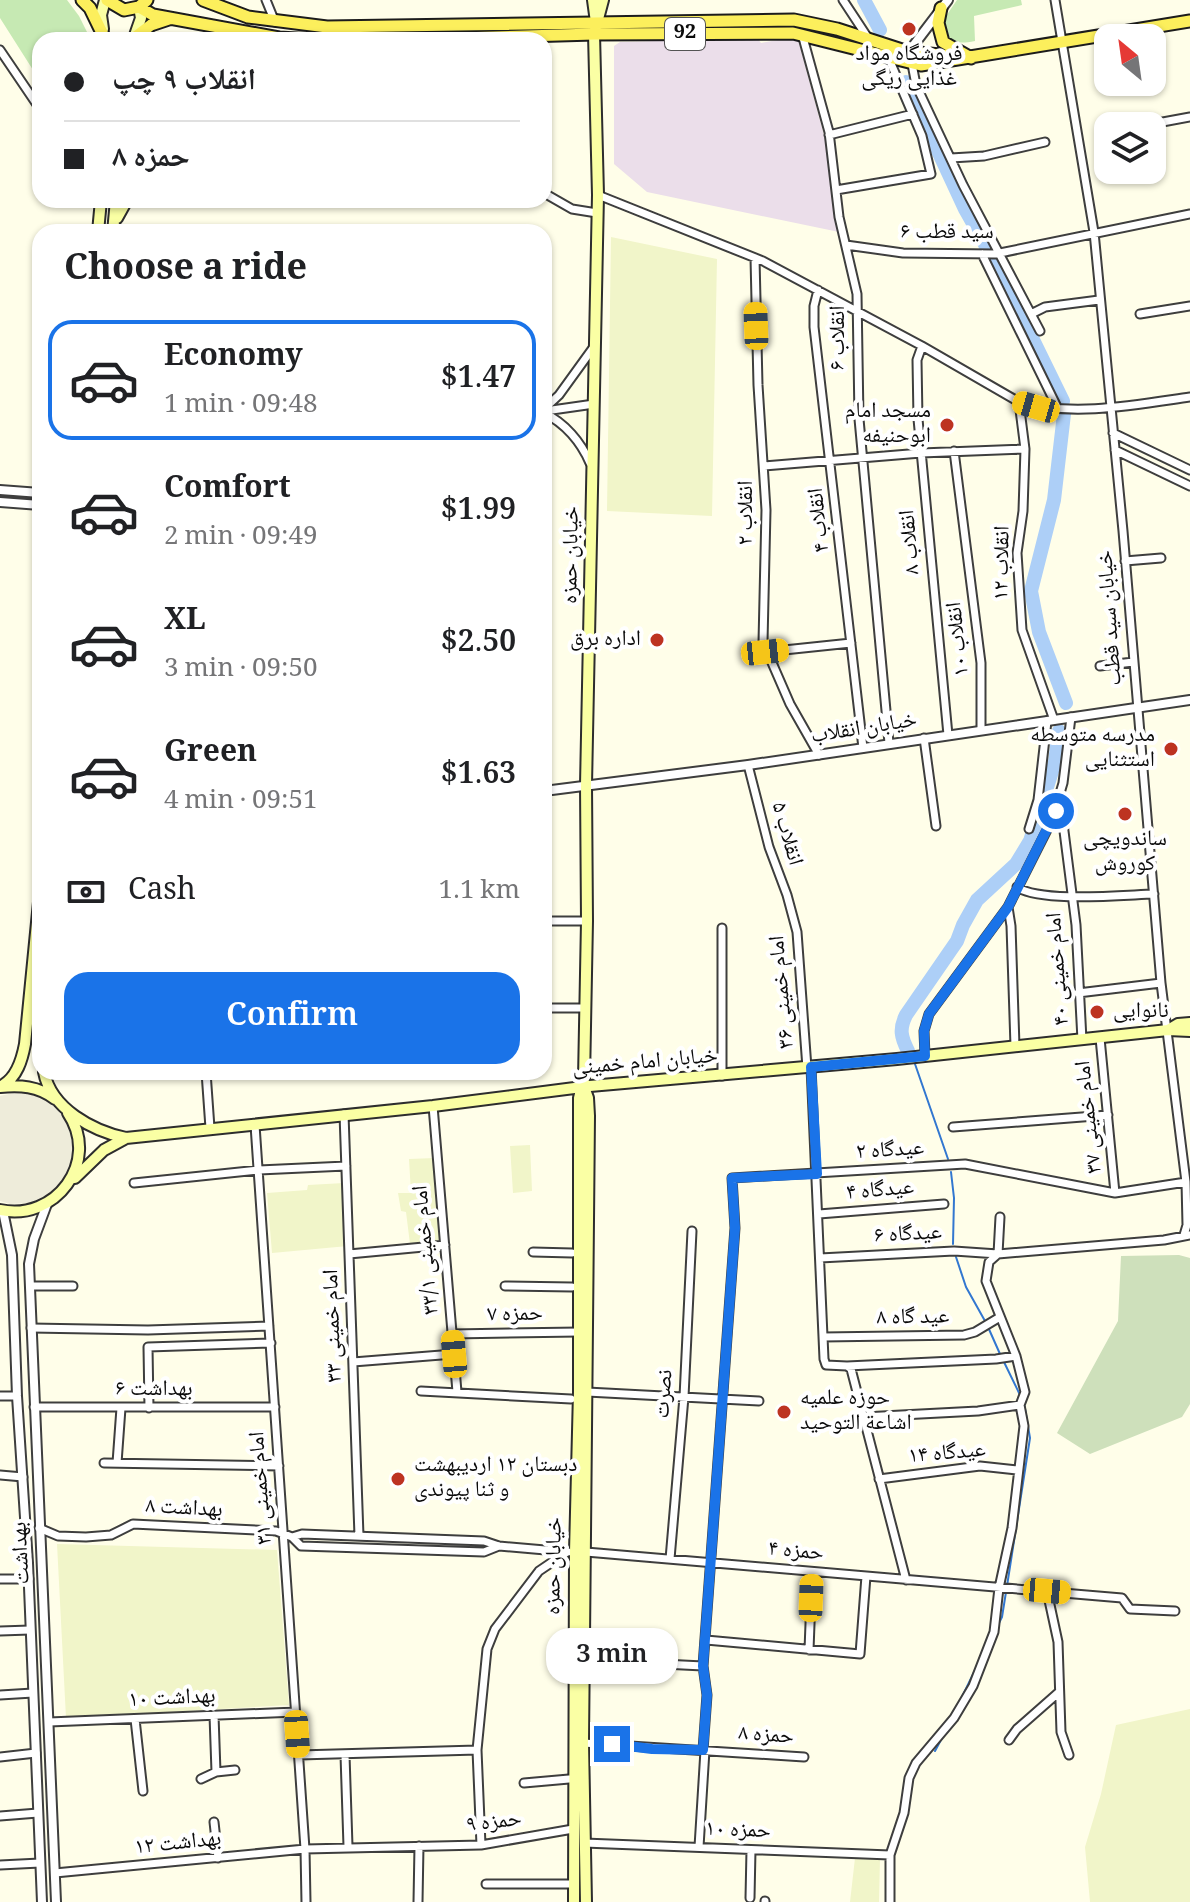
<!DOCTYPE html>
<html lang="en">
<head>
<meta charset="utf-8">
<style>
  body { margin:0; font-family:Georgia,"Noto Naskh Arabic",serif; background:#f2f2f2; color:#202124; height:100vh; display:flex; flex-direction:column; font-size:30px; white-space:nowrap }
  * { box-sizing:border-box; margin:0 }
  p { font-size:26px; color:#757577 }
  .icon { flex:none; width:44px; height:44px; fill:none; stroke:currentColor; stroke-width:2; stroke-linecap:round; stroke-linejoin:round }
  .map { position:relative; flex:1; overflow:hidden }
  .sheet { position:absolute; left:32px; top:224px; width:520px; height:856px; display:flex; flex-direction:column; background:#fff; border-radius:24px; box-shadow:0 2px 6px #0004 }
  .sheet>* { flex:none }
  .hud { position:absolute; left:32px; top:32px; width:520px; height:176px; border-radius:24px; box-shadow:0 2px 6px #0004; display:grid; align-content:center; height:176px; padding:0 32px; background:#fff }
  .needle { width:52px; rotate:331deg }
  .fabs { position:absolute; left:1094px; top:24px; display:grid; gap:16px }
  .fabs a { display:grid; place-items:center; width:72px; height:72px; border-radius:16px; background:#fff; box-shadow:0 2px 6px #0004; font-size:40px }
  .end { position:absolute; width:36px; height:36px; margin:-18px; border:10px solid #1a73e8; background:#fff; box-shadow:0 0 0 4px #fff }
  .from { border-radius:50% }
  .bubble { position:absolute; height:56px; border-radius:24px; background:#fff; box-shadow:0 2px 6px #0004; font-size:26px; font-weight:600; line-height:56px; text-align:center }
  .car { position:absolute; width:24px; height:48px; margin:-24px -12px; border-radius:10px; box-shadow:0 0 6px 2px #0007; background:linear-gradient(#f5c518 24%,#345 0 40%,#f5c518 0 76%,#345 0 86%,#f5c518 0) }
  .hud b { display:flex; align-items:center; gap:28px; height:76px; font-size:30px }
  .hud b+b { border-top:2px solid #e0e0e0 }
  .hud i { width:20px; height:20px; background:#202124 }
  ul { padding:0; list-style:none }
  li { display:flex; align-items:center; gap:24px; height:120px; margin:0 16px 12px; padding:0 16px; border:4px solid transparent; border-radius:24px }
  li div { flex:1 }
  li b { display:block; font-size:30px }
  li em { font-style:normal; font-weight:600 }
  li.selected { border-color:#1a73e8 }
  li>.icon { width:72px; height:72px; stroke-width:1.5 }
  h2 { padding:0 32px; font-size:36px; line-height:96px }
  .pay { display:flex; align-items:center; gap:20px; height:88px; padding:0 32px; font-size:30px }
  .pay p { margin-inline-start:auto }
  .cta { display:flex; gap:16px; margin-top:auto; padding:16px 32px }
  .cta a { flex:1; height:92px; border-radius:24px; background:#1a73e8; color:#fff; font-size:32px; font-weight:600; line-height:92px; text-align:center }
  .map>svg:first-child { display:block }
  .industrial { fill:#ebdeea }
  .farmland { fill:#f1f5c9 }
  .green { fill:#c6e9b3 }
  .cemetery { fill:#cee0bb }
  .plaza { fill:#eeecda }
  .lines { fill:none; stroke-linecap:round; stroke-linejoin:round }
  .stream { stroke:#3277d0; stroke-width:2 }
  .river { stroke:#adcff7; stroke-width:14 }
  .minor-casing { stroke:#3e3e3e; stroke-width:11 }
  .tertiary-casing { stroke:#3e3e3e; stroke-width:12 }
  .secondary-casing { stroke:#2d2d2d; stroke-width:14 }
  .primary-casing { stroke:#1c1c1c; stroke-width:15 }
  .minor { stroke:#fff; stroke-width:7 }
  .tertiary { stroke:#fff; stroke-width:8 }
  .secondary { stroke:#faffa4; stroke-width:10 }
  .primary { stroke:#fcef5c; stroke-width:11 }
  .route { stroke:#1a73e8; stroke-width:10 }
  .poi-dot { fill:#bd3321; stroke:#fff; stroke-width:3 }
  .labels { text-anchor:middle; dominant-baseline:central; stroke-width:8; stroke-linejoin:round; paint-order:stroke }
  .shield { fill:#fff; stroke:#545454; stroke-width:2 }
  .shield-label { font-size:20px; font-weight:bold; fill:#0b0b0b }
  .poi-label { font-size:22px; fill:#0b0b0b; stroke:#fff; text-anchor:end }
  .street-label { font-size:22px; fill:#0b0b0b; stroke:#fff }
</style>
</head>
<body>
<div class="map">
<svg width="1190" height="1902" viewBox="0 0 1190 1902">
  <rect width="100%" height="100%" fill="#fffee9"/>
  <path class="industrial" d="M757,38L761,43L789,38L798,39L825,139L839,232L647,192L614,164V46L620,42Z"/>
  <path class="farmland" d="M611,237L717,259L712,516L607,511Z
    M530,1145L532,1191L513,1193L510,1146Z
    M435,1158L443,1240L410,1244L406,1212L401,1211L398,1193H411L409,1159Z
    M344,1183L348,1246L272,1253L267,1193L307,1190L308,1185Z
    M57,1544L277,1550L289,1705L66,1718Z
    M1190,1709V1902H1090L1085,1847L1101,1794L1116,1725Z
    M855,1858L880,1859L879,1902H850Z"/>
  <path class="green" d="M0,0H67L79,16L91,40H40V81L0,18Z
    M957,0H1021L1022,5L974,16L975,41C954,45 949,42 942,22Z"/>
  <path class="cemetery" d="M1179,1255L1190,1258V1404L1182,1417L1090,1454L1057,1433L1118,1321L1121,1256Z"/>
  <path class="plaza" d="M13,1093L31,1094L48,1102L61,1114L70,1130L73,1147L70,1166L61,1183L47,1195L29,1203L10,1204L0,1201V1096Z"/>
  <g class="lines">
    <path class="stream" d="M915,1064L948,1159
      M951,1172L954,1198L953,1244
      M956,1257L966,1287L985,1321
      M988,1327L1000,1354
      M1003,1360L1021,1397
      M1007,1586L1030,1438L1024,1403
      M998,1625L1002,1617L1006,1592
      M959,1703L979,1662
      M935,1751L942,1738"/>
    <path class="river" d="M864,0L880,30
      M906,82L965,209L987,248
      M994,260L1063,401
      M1064,414L1054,500L1031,591L1039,632L1066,703
      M908,1051C901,1037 899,1029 906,1015L957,941L963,925L977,900L1016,864L1030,841L1055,762L1059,731"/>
    <defs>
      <path id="minor" d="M266,0L275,22
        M843,0L868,38
        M1055,0L1094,232L1123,531L1161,983L1186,1182L1187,1225L1184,1235
        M802,34L829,132L839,217L857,294L859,419L889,743
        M0,50L40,109
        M912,64L916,85L963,185L1040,331
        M1141,126L1190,117
        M829,135L913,114
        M951,158L984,156L1045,142
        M836,190L931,174L922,136L889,59
        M544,193L572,209L597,213
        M598,195L763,261L922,346L1019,402C1073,417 1135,405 1190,397
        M846,245L903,253L995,254L1190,214
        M982,254L1057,407
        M755,258L758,385L766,510L763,642L790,704L819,755
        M818,290L814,306V327L863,748
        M1031,314L1045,307L1099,300
        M1140,314L1190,306
        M922,346L917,360L918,419L948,735
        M1019,402L1025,449L1023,511L1017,553L1022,630L1054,720
        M544,409L559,395L593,348
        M545,411L594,404
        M544,413C565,423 581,442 590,463
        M1113,433L1190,470
        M1115,450L1190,486
        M954,451L981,663V729
        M764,466L921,453L1025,449
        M1125,561L1161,558
        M765,652L851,643
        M1100,666L1133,662
        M924,738L936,826
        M748,765L769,847L787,895L797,932L807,1068
        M1060,800L1076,925L1082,1040
        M1029,829L1038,800L1047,721
        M1017,887C1040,903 1123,895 1154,894
        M1008,907L1011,926L1015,1046
        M544,921H587
        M1078,993L1161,983
        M544,1008H585
        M1100,1038L1115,1193
        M925,1056L924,1031L929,1014L1008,907L1052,820L1063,783L1071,717
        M811,1067L824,1359L826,1365L847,1366L851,1369L906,1580
        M206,1072L210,1128
        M722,1076V928
        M433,1106L457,1392
        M344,1114L359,1536
        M255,1125L305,1849L306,1902
        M953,1127L1108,1115
        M134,1183L259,1170L346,1166
        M819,1214L944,1204
        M533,1252L572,1253
        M349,1254L445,1245
        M820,1258L954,1251L998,1254L1164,1240L1190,1235
        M30,1286H73
        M505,1286L572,1287
        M31,1328L148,1330L269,1326
        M452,1334L579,1332
        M823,1337L964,1335L975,1332L1000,1317
        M353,1362L454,1354
        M847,1366L996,1359L1016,1356
        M421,1391L571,1399
        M587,1392L759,1401
        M0,1396H17
        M34,1407H275
        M149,1408L148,1347L271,1343
        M863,1417L978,1411L1020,1405
        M104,1463L279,1466
        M117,1463L121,1408
        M0,1475L23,1477
        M879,1479L980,1466L1017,1470
        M39,1528L58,1536L86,1537L111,1535L133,1524L276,1531L292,1537L301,1546L484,1552L499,1546
        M292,1537L302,1534L484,1541L499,1546L568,1552
        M586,1552L1122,1598L1130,1609L1175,1611
        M670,1559L684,1397L692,1231
        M0,1579H29
        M1047,1591L1058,1642L1061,1732L1069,1755
        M0,1631L30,1630
        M706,1640L860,1654L866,1576
        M809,1650L812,1572
        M583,1660L703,1666
        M0,1695L33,1693
        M135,1719L143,1791
        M49,1722L296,1712
        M1009,1740L1017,1729L1058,1693
        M583,1743L804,1757
        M703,1750L707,1695L703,1666L735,1228L732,1178L965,1164L1115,1193L1186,1182
        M299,1755L477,1750
        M345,1755L348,1846
        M0,1757L36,1753
        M216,1772L235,1770
        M201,1779L216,1772L214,1715
        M524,1783L569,1779
        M0,1816L38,1813
        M214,1822L218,1858
        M584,1843L890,1855
        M481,1845L477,1750L487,1649L495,1629L539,1571L567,1552
        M699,1847L705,1750
        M0,1865L40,1863
        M55,1873L305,1849L481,1845L573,1829
        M486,1884H573
        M750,1898L751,1850
        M765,1901V1902
        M418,1902L419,1846
        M890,1902V1855L904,1813L909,1778L916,1763L954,1718L973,1686L994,1632L999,1588L1012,1528L1024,1426L1020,1405L1025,1392L1016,1356L986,1281L989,1262L998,1254L1000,1217"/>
      <path id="tertiary" d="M907,54L948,0
        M0,490L40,493
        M0,502L40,505
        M544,791L748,765L1190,700
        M47,1204L34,1239L29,1264L56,1902
        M3,1211L12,1255L17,1396L28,1563L42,1902"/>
      <path id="secondary" d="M593,0L596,22
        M103,29L101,15L105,0
        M134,38L141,18L139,7
        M117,218L127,200
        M98,232L101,200
        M113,232L116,200
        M1168,1030L1178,1024L1190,1023
        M44,1072C51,1109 93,1131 126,1138L433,1106L590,1086L897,1059L1168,1030L1190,1031
        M3,1085C17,1077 22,1060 25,1044L40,892
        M0,1087C20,1085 38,1086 55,1099
        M584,1087L588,1098L589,1116L583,1743L586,1902
        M75,1178L104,1150L126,1138
        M0,1210C55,1222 101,1162 68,1113
        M574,1902L575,1552L579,1392V1098L584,1079L587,921L586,785L598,195L594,34L603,0"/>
      <path id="primary" d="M82,0L90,8L105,39
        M107,0L124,10L139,7L147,0
        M203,0L248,17L327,27L794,20L837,29L908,52L951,56
        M139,7L153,15L279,38L314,40
        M941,8L938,23L943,42L971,58
        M134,38L151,25L169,19
        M393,40L594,34L793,33L921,65L1190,21"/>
    </defs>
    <use href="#minor" class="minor-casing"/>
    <use href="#tertiary" class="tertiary-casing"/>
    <use href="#secondary" class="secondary-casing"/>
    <use href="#primary" class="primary-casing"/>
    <use href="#minor" class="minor"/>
    <use href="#tertiary" class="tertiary"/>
    <use href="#secondary" class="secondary"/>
    <use href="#primary" class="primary"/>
  </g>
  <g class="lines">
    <path class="route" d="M612,1744L652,1749L703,1750L707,1695L703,1666L735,1228L732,1178L817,1174L811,1067L925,1056L924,1031L929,1014L1008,907L1056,811"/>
  </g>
  <g class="poi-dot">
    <circle cx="909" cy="29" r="8"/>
    <circle cx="947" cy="425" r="8"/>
    <circle cx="657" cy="640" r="8"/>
    <circle cx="1171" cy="749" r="8"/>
    <circle cx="1125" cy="814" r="8"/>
    <circle cx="1097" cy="1012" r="8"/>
    <circle cx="784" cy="1412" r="8"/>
    <circle cx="398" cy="1479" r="8"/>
  </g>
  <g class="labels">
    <rect class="shield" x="665" y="18" width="40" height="32" rx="6"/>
    <g class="shield-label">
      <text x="685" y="34">92</text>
    </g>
    <g class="poi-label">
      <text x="909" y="55" text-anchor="middle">فروشگاه مواد<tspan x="909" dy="25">غذایی ریگی</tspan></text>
      <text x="931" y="412">مسجد امام<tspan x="931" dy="25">ابوحنیفه</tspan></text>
      <text x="641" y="640">اداره برق</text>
      <text x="1155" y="736">مدرسه متوسطه<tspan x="1155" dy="25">استثنایی</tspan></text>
      <text x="1125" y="840" text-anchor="middle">ساندویچی<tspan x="1125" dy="25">کوروش</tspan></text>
      <text x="1113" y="1012" text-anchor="start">نانوایی</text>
      <text x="800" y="1399" text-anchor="start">حوزه علمیه<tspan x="800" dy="25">اشاعة التوحید</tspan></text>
      <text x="414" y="1466" text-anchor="start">دبستان ۱۲ اردیبهشت<tspan x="414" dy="25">و ثنا پیوندی</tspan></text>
    </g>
    <g class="street-label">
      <text x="947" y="233">سید قطب ۶</text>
      <text transform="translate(839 338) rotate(-90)">انقلاب ۶</text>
      <text transform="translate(747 513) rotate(-90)">انقلاب ۲</text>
      <text transform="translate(820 520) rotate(-96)">انقلاب ۴</text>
      <text transform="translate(911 542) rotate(-95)">انقلاب ۸</text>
      <text transform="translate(572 555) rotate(-89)">خیابان حمزه</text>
      <text transform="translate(1003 563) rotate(-89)">انقلاب ۱۲</text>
      <text transform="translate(1111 618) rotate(-94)">خیابان سید قطب</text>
      <text transform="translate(959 639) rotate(-96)">انقلاب ۱۰</text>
      <text transform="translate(864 729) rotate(-9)">خیابان انقلاب</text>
      <text transform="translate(786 834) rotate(74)">انقلاب ۵</text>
      <text transform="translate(1059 969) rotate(-94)">امام خمینی ۴۰</text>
      <text transform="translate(783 992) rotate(-95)">امام خمینی ۳۶</text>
      <text transform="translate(645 1063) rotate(-5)">خیابان امام خمینی</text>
      <text transform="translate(1090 1117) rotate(-96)">امام خمینی ۳۷</text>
      <text transform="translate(890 1151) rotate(-4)">عیدگاه ۲</text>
      <text transform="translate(880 1191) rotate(-5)">عیدگاه ۴</text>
      <text transform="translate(908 1235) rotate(-3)">عیدگاه ۶</text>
      <text transform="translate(427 1250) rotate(-95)">امام خمینی ۳۳/۱</text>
      <text transform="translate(515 1315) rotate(-1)">حمزه ۷</text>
      <text transform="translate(913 1318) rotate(-1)">عید گاه ۸</text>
      <text transform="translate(334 1326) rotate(-92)">امام خمینی ۳۳</text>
      <text x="154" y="1390">بهداشت ۶</text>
      <text transform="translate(665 1394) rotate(-86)">نصرت</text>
      <text transform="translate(947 1454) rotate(-5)">عیدگاه ۱۴</text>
      <text transform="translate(262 1488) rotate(-94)">امام خمینی ۳۱</text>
      <text transform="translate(184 1509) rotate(3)">بهداشت ۸</text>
      <text transform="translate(796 1552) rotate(5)">حمزه ۴</text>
      <text transform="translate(22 1553) rotate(-93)">بهداشت</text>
      <text transform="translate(555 1566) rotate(-89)">خیابان حمزه</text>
      <text transform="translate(172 1699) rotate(-3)">بهداشت ۱۰</text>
      <text transform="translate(766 1736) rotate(4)">حمزه ۸</text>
      <text transform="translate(494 1823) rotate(-7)">حمزه ۹</text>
      <text transform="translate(738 1831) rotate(2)">حمزه ۱۰</text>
      <text transform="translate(178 1844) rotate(-6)">بهداشت ۱۲</text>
    </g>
  </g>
</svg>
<div class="fabs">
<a><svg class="needle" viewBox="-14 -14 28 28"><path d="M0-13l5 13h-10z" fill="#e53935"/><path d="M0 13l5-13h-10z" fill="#757577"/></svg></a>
<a><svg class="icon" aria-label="layers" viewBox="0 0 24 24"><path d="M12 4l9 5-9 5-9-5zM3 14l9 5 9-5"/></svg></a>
</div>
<i class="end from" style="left:1056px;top:811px"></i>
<i class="end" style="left:612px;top:1744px"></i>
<div class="bubble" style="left:546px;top:1628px;width:132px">3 min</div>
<i class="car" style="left:756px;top:326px;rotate:358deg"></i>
<i class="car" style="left:1036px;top:407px;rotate:286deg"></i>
<i class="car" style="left:765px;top:652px;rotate:84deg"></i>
<i class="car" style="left:454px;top:1354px;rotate:355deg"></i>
<i class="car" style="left:1047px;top:1591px;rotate:95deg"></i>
<i class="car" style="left:811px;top:1598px;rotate:2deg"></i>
<i class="car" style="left:297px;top:1734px;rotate:176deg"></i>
<div class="hud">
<b><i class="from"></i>انقلاب ۹ چپ</b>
<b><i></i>حمزه ۸</b>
</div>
<section class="sheet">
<h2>Choose a ride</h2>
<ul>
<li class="selected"><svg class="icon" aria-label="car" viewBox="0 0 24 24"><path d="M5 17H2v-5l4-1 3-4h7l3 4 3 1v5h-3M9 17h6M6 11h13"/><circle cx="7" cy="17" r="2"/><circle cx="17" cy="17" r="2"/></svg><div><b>Economy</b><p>1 min · 09:48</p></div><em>$1.47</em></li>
<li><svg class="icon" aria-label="car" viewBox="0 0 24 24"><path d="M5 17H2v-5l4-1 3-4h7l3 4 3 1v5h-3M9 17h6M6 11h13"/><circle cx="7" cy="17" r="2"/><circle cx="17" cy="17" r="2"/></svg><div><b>Comfort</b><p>2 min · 09:49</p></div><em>$1.99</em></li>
<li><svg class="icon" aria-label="car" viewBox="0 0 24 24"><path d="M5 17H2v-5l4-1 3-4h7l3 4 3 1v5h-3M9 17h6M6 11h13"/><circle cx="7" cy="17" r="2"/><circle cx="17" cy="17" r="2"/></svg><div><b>XL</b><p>3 min · 09:50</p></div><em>$2.50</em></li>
<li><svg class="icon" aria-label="car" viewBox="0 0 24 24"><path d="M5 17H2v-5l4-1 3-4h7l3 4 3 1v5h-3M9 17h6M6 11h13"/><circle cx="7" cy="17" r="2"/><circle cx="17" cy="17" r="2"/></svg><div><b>Green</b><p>4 min · 09:51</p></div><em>$1.63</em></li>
</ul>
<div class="pay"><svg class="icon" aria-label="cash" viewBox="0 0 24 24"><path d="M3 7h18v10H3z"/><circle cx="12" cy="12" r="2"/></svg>Cash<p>1.1 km</p></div>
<div class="cta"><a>Confirm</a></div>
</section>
</div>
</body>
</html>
